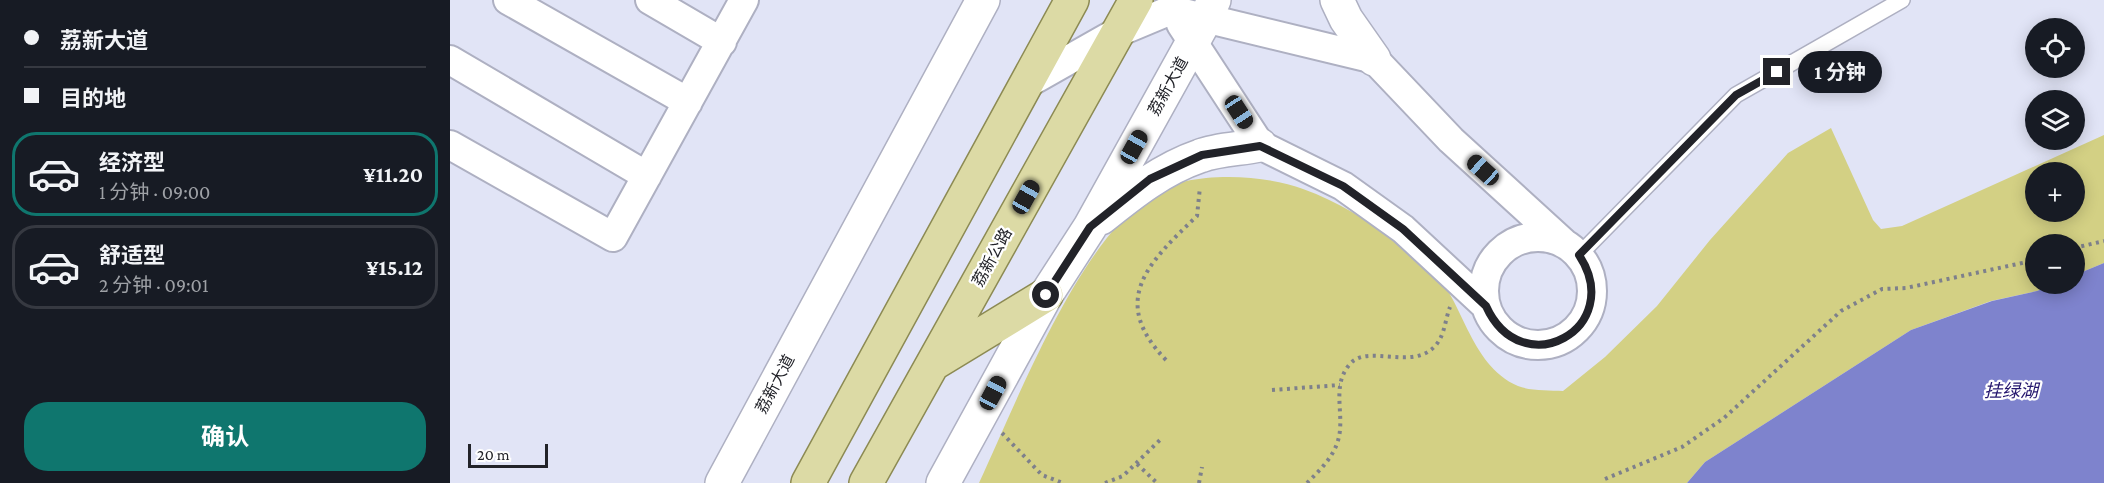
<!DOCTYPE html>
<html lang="zh">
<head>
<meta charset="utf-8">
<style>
  body { margin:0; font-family:"Crimson Pro","Noto Sans SC",serif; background:#20242c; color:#f1f3f6; height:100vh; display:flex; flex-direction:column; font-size:22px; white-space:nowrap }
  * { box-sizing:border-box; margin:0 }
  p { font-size:20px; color:#9ea1a6 }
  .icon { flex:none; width:33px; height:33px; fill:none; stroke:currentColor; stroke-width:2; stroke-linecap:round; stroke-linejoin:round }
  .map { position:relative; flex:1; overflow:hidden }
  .panel { display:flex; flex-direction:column; background:#171b24; width:450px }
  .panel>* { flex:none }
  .top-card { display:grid; align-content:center; height:132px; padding:0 24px; background:#171b24 }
  .fabs { position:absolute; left:1575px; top:18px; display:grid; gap:12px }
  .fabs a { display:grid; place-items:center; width:60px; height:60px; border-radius:50%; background:#171b24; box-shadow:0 3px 15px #0003; font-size:30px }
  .scale { position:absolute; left:18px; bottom:15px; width:80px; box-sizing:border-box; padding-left:6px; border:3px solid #222329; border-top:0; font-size:16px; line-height:21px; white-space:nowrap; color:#222329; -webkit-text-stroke:4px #fff; paint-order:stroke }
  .end { position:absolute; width:27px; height:27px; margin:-14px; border:8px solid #222329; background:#fff; box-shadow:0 0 0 3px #fff }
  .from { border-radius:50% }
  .bubble { position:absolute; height:42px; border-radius:21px; background:#171b24; box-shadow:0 3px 15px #0003; font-size:20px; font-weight:700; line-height:42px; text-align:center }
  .car { position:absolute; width:18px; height:36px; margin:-18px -9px; border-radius:8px; box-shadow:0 0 4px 2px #0007; background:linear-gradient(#222 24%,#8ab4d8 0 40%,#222 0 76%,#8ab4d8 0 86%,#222 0) }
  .top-card b { display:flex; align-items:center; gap:21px; height:57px; font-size:22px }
  .top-card b+b { border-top:2px solid #363941 }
  .top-card i { width:15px; height:15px; background:#f1f3f6 }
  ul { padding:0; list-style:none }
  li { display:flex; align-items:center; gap:18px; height:84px; margin:0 12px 9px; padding:0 12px; border:3px solid #363941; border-radius:24px }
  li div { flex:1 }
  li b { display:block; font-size:22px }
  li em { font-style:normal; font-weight:700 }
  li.selected { border-color:#0f766e }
  li>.icon { width:54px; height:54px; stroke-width:1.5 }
  .primary-button { display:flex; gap:12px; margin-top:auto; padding:12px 24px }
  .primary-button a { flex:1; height:69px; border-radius:24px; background:#0f766e; color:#fff; font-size:24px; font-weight:700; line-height:69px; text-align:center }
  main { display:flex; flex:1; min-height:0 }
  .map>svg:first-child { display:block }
  .green { fill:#d3d084; fill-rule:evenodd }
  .water { fill:#7e83cd }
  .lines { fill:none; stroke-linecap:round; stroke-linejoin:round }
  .service-casing { stroke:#aeb0c2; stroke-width:18 }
  .minor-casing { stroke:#aeb0c2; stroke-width:32 }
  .tertiary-casing { stroke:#aeb0c2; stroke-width:36 }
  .primary-casing { stroke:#8c8a53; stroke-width:36 }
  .path { stroke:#7e808b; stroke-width:4; stroke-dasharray:3 4.5; stroke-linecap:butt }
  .service { stroke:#fff; stroke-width:15 }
  .minor { stroke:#fff; stroke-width:28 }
  .tertiary { stroke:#fff; stroke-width:33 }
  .primary { stroke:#dcdaa5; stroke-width:33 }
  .route { stroke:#222329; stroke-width:8 }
  .labels { text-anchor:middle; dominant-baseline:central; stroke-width:4.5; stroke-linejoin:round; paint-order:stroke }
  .street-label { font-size:16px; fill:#222329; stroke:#fff }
  .water-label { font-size:18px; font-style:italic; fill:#23156d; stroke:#fff }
</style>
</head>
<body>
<main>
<section class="panel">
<div class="top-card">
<b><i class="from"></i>荔新大道</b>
<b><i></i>目的地</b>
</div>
<ul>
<li class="selected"><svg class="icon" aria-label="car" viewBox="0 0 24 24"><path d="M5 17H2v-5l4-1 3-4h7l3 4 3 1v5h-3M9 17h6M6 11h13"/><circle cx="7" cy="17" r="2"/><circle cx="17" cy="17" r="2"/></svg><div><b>经济型</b><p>1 分钟 · 09:00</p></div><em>¥11.20</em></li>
<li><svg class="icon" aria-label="car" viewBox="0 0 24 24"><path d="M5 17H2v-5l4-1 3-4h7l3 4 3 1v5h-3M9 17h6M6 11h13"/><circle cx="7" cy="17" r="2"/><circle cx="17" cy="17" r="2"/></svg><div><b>舒适型</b><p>2 分钟 · 09:01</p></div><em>¥15.12</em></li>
</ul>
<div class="primary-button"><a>确认</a></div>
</section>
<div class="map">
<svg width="1654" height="483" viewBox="0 0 1654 483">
  <rect width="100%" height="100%" fill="#e1e4f6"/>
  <path class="green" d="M1381,128L1423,220L1431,229L1452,226L1654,135V263L1625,275L1624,244H1586V284H1605L1587,291L1541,301L1461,330L1255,462L1237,483H529C567,401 626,248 699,196C736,170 814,174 853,189C889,202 917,220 948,242C957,249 969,255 977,263C1014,298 1018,364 1068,386C1080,391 1099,390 1113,391L1155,357L1207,306L1260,240L1338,153ZM1586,172H1624V212H1586Z"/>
  <path class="water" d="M1654,263V483H1237L1255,462L1461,330L1542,301L1587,291L1605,284H1624L1625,275Z"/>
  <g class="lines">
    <defs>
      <path id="service" d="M1129,255L1286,95L1452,0"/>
      <path id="minor" d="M58,0L238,102
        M200,0L272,42
        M731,24L810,145L893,186L953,229L1036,306
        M0,60L197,176
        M576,84L666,33L721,10L924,59L1001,140L1115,244
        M0,145L163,237L294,0
        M1034 291a54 54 0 1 1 108 0a54 54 0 1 1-108 0Z"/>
      <path id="tertiary" d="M887,0L896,19L924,59
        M651,218C682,193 712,169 750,156C768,149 791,149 810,145
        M272,483L533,0
        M493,483L596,295L640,227L755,20L764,0"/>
      <path id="primary" d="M483,364L596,295
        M358,483L622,0
        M416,483L686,0"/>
    </defs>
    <use href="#service" class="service-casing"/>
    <use href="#minor" class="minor-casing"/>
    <use href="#tertiary" class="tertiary-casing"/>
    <use href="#primary" class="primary-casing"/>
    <path class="path" d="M1624,248L1654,241
      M716,360C658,300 699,262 747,216L750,187
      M822,390L890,385
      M552,433L592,475L613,483
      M687,464L707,483
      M1155,479L1232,447L1274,418L1391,311L1432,289L1456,288L1586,260
      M655,483L673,476L710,440
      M749,483L752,467
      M857,483C872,468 888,453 890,430C892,407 883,383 900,364C918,343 963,372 986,345C995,334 995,320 1000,307"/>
    <use href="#service" class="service"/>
    <use href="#minor" class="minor"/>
    <use href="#tertiary" class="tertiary"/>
    <use href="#primary" class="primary"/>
  </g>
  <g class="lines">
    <path class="route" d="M596,295L640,227L700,179L752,155L810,146L893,186L953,229L1036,306C1072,386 1177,328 1129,255L1286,95L1327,72"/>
  </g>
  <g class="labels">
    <g class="street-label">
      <text transform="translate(718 86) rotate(-61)">荔新大道</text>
      <text transform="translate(542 257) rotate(-61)">荔新公路</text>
      <text transform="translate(325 384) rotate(-62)">荔新大道</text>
    </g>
    <g class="water-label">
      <text x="1561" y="391">挂绿湖</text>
    </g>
  </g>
</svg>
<div class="fabs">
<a><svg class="icon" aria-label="locate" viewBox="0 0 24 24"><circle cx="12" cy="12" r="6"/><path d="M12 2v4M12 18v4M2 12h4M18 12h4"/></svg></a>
<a><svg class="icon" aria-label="layers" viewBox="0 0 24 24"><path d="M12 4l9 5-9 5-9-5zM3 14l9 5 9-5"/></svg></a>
<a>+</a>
<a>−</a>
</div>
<div class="scale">20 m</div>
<i class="end from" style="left:596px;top:295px"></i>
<i class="end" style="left:1327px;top:72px"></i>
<div class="bubble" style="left:1348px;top:51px;width:84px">1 分钟</div>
<i class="car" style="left:789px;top:112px;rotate:147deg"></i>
<i class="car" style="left:684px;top:147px;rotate:29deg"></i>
<i class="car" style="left:1033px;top:170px;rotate:312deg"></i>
<i class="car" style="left:576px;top:197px;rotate:29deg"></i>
<i class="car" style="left:543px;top:393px;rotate:28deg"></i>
</div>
</main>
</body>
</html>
